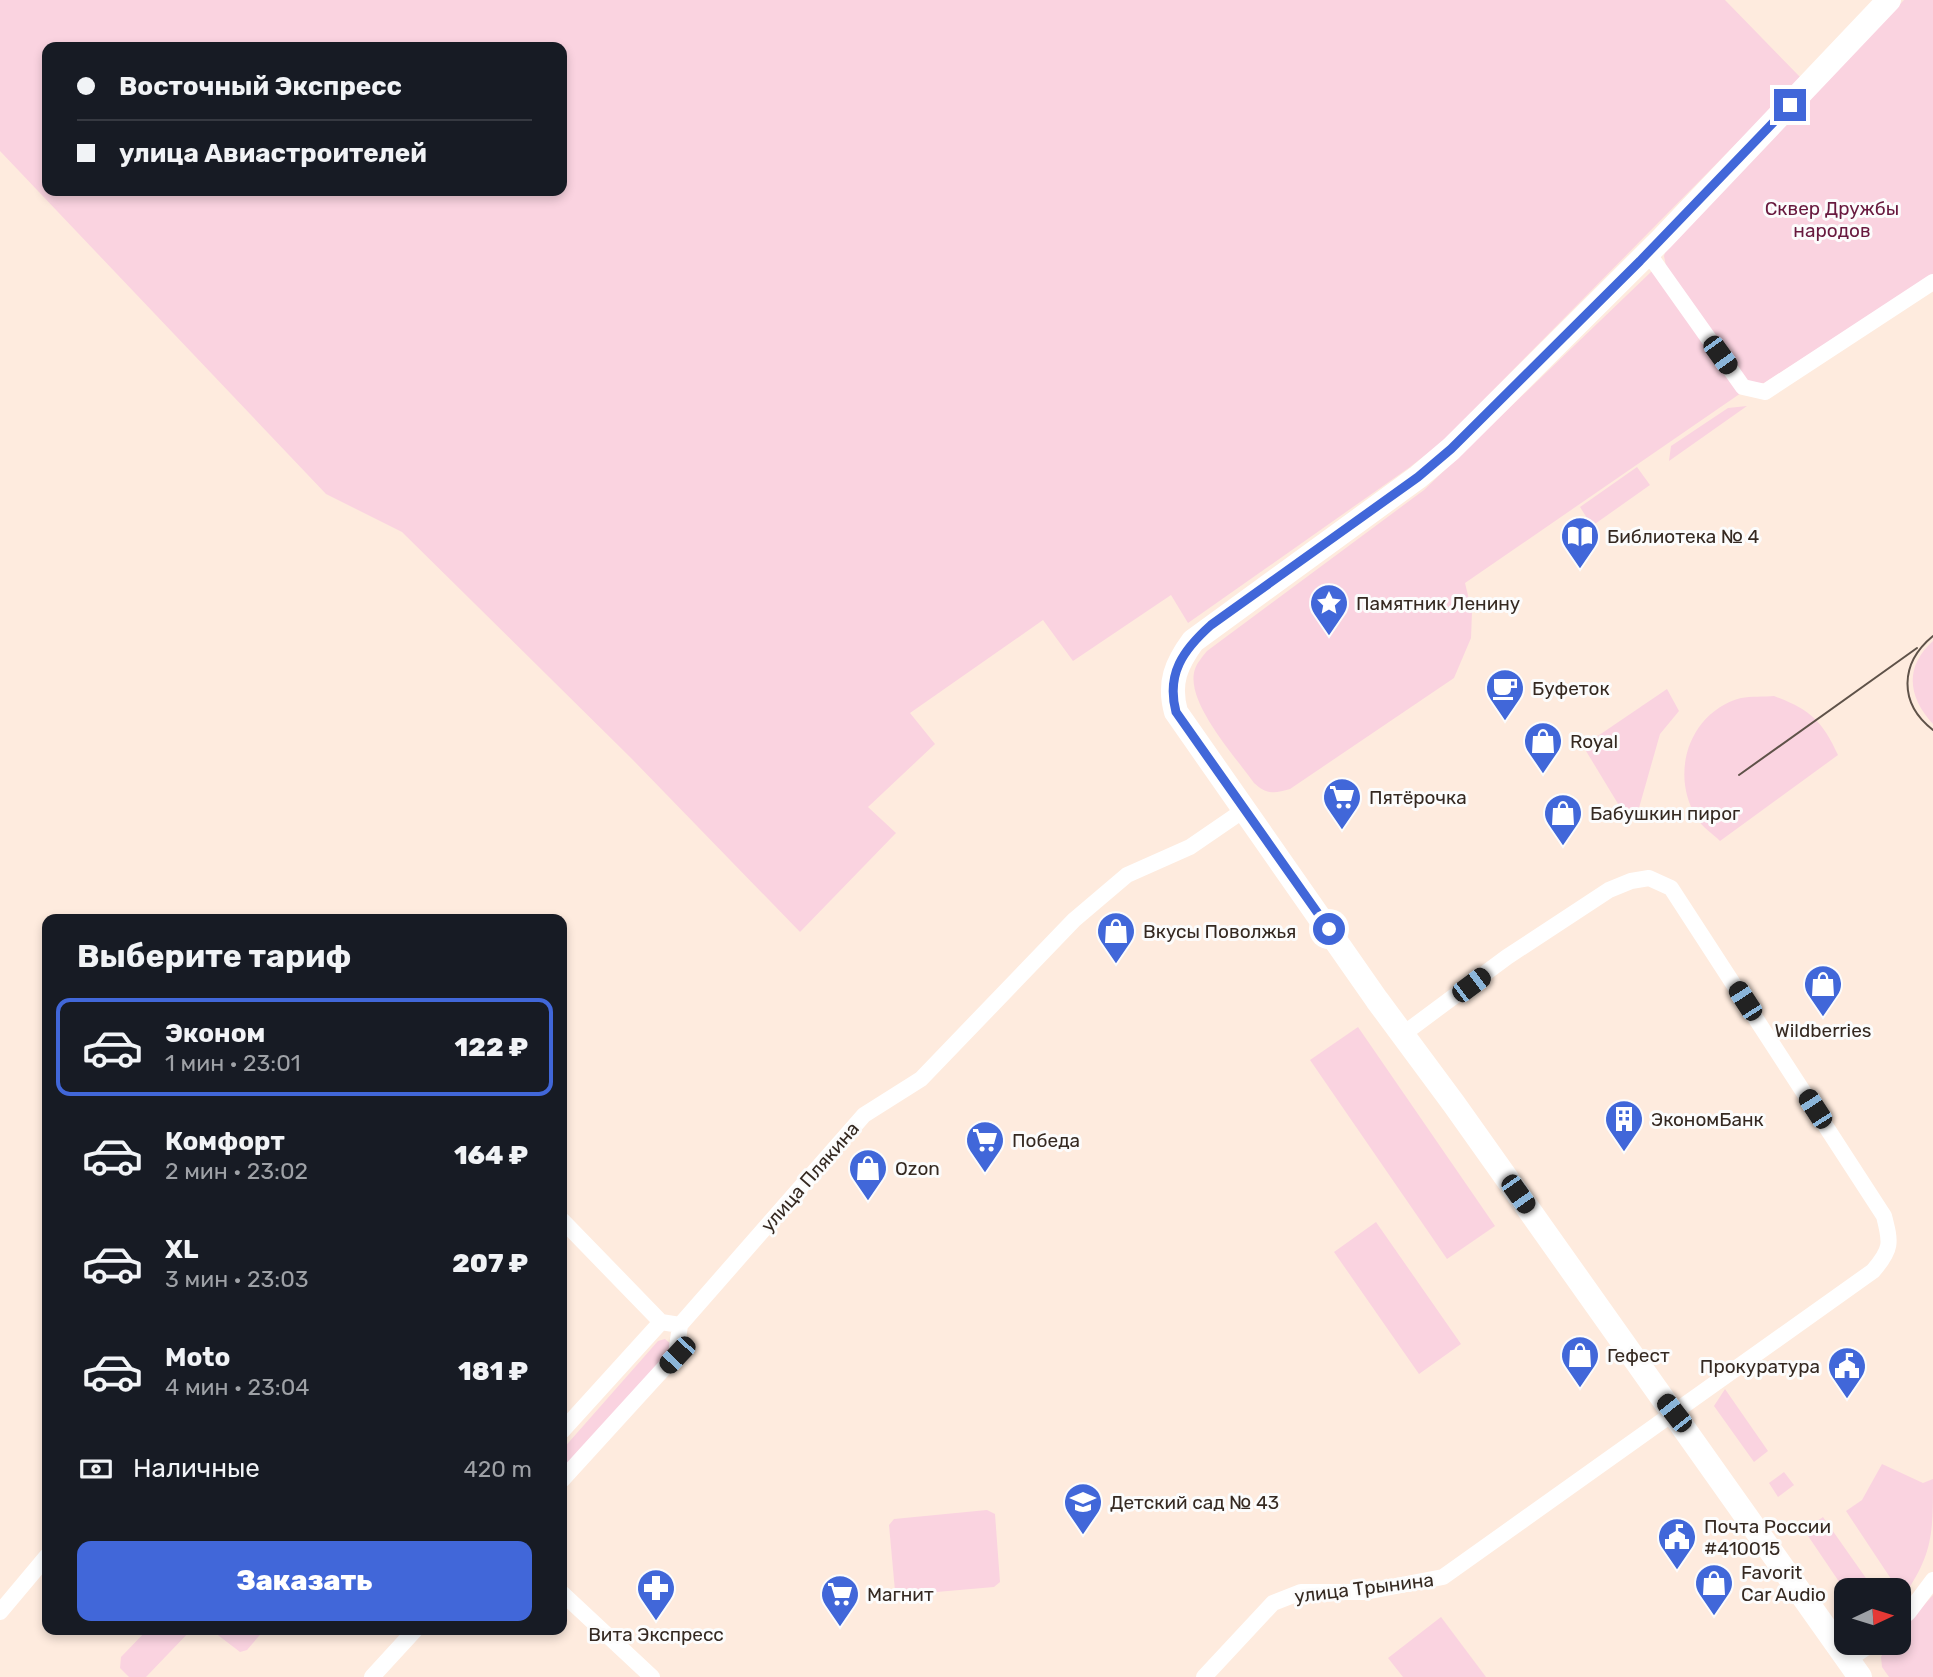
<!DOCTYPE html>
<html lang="ru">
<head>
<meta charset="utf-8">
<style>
  body { margin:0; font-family:Rubik,sans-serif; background:#20242c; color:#f1f3f6; height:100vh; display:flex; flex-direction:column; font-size:26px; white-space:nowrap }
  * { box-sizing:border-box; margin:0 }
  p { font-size:23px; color:#9ea1a6 }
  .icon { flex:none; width:38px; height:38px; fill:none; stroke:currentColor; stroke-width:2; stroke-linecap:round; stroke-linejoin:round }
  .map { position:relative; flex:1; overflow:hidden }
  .side { position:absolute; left:42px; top:914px; width:525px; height:721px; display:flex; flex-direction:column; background:#171b24; border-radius:14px; box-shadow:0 4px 10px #0003 }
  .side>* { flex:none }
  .guide { position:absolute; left:42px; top:42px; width:525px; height:154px; border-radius:14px; box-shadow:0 4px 10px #0003; display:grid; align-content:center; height:154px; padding:0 35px; background:#171b24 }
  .needle { width:46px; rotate:86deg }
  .tools { position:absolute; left:1834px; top:1578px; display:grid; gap:14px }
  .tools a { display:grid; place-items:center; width:77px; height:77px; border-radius:14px; background:#171b24; box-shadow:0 4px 10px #0003; font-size:35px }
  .end { position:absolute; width:32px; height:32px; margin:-16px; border:9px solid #4167d9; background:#fff; box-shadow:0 0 0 4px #fff }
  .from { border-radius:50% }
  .car { position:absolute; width:21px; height:42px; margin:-21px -10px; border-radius:9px; box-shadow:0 0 5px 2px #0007; background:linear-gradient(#222 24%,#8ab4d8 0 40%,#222 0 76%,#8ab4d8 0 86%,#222 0) }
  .guide b { display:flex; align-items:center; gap:24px; height:66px; font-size:26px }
  .guide b+b { border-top:2px solid #363941 }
  .guide i { width:18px; height:18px; background:#f1f3f6 }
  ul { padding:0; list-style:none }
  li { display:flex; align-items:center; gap:21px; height:98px; margin:0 14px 10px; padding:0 21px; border:4px solid transparent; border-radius:14px }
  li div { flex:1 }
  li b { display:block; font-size:26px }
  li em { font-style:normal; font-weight:800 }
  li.on { border-color:#4167d9 }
  li>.icon { width:63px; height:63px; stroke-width:1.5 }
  h2 { padding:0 35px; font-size:32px; line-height:84px }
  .pay { display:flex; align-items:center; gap:18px; height:77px; padding:0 35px; font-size:26px }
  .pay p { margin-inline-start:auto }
  .primary-button { display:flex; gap:14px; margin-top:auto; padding:14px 35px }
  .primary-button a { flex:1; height:80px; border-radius:14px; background:#4167d9; color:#fff; font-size:28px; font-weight:800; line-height:80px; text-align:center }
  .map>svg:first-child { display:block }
  .green { fill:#fad3e0; fill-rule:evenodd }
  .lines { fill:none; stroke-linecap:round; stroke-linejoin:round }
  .minor { stroke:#fff; stroke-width:16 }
  .primary { stroke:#fff; stroke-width:24 }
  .tram { stroke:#5f5249; stroke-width:2 }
  .route { stroke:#4167d9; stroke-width:9 }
  .labels { text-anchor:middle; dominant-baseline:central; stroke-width:6; stroke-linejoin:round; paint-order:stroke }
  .park-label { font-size:19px; fill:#68193e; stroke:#fcfcfc }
  .poi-label { font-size:19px; fill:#352921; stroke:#fcfcfc; text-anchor:start }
  .street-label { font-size:19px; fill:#352921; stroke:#fcfcfc }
</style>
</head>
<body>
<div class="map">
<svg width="1933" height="1677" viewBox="0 0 1933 1677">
  <rect width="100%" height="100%" fill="#feebde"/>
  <path class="green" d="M0,0H1725L1801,78L1442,442L1410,467L1188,623L1171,595L1073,661L1043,620L910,713L935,744L868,807L896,833L800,932L632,759L402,532L326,494L0,151ZM47,47H562V191H47Z
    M1904,0H1933V275L1764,383H1752L1742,377L1667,271L1664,256L1667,246Z
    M1652,271L1741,393L1465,583L1472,612L1471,638L1454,678L1290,789C1274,794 1266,794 1254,783C1236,757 1184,701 1195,669C1197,663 1203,656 1207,651L1424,490Z
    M1747,406L1669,461L1671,446L1728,408Z
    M1637,467L1650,485L1592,526L1580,507Z
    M1933,641V724C1908,697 1904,667 1933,641Z
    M1667,689L1679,711L1660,734L1639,808L1626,817L1583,746Z
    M1774,696C1809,709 1822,720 1838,755L1720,841C1713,834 1702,827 1697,818C1669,774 1689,712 1741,698C1751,696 1764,697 1774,696Z
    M1358,1027L1495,1226L1447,1259L1310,1060Z
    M1376,1222L1461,1344L1419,1374L1334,1252Z
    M665,1339L672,1345L668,1353L562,1473V1450L658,1341Z
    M1725,1389L1768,1451L1754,1462L1714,1406Z
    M1882,1464L1923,1483L1933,1479C1933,1534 1933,1554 1903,1597L1846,1511L1862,1500Z
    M1784,1472L1794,1485L1778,1497L1769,1483Z
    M987,1510L995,1514L1000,1582L994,1587L902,1595L895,1591L889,1525L894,1519Z
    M1823,1517L1875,1591L1846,1592L1804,1530Z
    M1933,1595V1677H1889L1882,1667L1881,1657L1889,1643H1899V1633Z
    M1441,1617L1486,1677H1403L1388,1658Z
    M148,1629H192L146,1677H129L120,1668L121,1657Z
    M210,1629H265L247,1650L240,1652Z"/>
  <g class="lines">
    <path class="minor" d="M1648,253L1743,387L1765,392L1933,282
      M562,1220L661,1322
      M562,1431L661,1322L680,1325L864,1115L921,1079L1074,920L1127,875L1190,847L1244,810
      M562,1480L676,1355L680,1325
      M562,1593L652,1677
      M0,1612L47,1556
      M1899,1621L1909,1612L1933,1580
      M1848,1660L1873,1643
      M372,1677L416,1629
      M1204,1677L1273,1603L1301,1592H1365L1443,1577L1873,1271C1892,1249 1891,1243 1884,1216L1671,888L1649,878L1631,881L1609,890L1507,957L1402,1035"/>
    <path class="primary" d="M1860,1677L1454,1104L1377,1000L1176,712C1168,683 1176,664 1193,641L1418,477L1451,449L1662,239L1889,0"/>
    <path class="tram" d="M1933,636C1900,663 1898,703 1933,730
      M1739,775L1917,648"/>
  </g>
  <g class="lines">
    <path class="route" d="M1329,929L1176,712C1166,674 1183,650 1211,625L1418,477L1451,449L1640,261L1790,105"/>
  </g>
  <defs>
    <symbol id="library-pin" viewBox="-11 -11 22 30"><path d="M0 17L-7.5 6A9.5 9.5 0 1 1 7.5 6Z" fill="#4167d9" stroke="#fcfcfc"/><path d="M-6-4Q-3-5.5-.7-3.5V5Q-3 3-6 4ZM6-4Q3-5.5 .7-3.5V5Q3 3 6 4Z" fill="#fff"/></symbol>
    <symbol id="sight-pin" viewBox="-11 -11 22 30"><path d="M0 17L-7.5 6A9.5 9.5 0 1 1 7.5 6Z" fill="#4167d9" stroke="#fcfcfc"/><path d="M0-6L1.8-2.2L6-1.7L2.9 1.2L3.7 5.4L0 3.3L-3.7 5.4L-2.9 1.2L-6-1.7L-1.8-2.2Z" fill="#fff"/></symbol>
    <symbol id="cafe-pin" viewBox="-11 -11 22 30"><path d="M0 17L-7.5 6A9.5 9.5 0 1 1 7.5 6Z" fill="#4167d9" stroke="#fcfcfc"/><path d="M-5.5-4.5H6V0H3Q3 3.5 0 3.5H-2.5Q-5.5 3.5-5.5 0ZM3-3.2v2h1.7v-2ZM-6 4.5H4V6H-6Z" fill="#fff"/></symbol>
    <symbol id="shop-pin" viewBox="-11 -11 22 30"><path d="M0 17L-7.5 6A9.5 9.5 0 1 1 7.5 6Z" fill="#4167d9" stroke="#fcfcfc"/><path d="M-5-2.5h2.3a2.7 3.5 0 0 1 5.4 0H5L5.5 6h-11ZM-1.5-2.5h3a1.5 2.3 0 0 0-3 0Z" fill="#fff"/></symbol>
    <symbol id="supermarket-pin" viewBox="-11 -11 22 30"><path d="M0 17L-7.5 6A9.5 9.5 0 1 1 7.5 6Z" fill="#4167d9" stroke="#fcfcfc"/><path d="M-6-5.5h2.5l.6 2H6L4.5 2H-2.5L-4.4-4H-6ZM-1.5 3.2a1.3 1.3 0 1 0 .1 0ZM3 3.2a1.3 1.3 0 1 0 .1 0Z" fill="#fff"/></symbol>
    <symbol id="building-pin" viewBox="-11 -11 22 30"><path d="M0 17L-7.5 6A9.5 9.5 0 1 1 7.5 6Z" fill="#4167d9" stroke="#fcfcfc"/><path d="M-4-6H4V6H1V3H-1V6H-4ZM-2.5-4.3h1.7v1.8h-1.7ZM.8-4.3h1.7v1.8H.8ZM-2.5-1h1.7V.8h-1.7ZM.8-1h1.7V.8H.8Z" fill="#fff"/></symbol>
    <symbol id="civic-pin" viewBox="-11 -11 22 30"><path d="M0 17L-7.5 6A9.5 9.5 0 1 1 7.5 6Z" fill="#4167d9" stroke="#fcfcfc"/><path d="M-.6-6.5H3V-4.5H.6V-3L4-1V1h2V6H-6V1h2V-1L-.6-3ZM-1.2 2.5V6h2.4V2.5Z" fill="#fff"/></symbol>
    <symbol id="school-pin" viewBox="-11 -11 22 30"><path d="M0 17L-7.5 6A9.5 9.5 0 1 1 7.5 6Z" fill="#4167d9" stroke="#fcfcfc"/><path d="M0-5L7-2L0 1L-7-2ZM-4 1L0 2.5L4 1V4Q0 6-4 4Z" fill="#fff"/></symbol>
    <symbol id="pharmacy-pin" viewBox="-11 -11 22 30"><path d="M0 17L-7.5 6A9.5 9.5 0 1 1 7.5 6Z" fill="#4167d9" stroke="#fcfcfc"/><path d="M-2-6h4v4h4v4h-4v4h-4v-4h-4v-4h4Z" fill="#fff"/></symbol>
  </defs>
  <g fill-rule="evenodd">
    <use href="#library-pin" x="1558" y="514" width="44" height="60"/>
    <use href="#sight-pin" x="1307" y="581" width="44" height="60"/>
    <use href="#cafe-pin" x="1483" y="666" width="44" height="60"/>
    <use href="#shop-pin" x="1521" y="719" width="44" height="60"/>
    <use href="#supermarket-pin" x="1320" y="775" width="44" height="60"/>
    <use href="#shop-pin" x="1541" y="791" width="44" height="60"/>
    <use href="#shop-pin" x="1094" y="909" width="44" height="60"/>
    <use href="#shop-pin" x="1801" y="962" width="44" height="60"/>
    <use href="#building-pin" x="1602" y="1097" width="44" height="60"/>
    <use href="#supermarket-pin" x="963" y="1118" width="44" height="60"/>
    <use href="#shop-pin" x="846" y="1146" width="44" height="60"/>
    <use href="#shop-pin" x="1558" y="1333" width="44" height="60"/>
    <use href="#civic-pin" x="1825" y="1344" width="44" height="60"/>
    <use href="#school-pin" x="1061" y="1480" width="44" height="60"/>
    <use href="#civic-pin" x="1655" y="1515" width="44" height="60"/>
    <use href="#shop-pin" x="1692" y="1561" width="44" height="60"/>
    <use href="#pharmacy-pin" x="634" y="1566" width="44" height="60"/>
    <use href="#supermarket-pin" x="818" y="1572" width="44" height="60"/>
  </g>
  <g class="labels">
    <g class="park-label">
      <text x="1832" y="208">Сквер Дружбы<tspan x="1832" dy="22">народов</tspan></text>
    </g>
    <g class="poi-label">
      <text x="1607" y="536">Библиотека № 4</text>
      <text x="1356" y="603">Памятник Ленину</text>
      <text x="1532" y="688">Буфеток</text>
      <text x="1570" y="741">Royal</text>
      <text x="1369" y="797">Пятёрочка</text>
      <text x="1590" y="813">Бабушкин пирог</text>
      <text x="1143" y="931">Вкусы Поволжья</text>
      <text x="1823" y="1030" text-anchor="middle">Wildberries</text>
      <text x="1651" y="1119">ЭкономБанк</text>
      <text x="1012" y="1140">Победа</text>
      <text x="895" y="1168">Ozon</text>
      <text x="1607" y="1355">Гефест</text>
      <text x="1820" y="1366" text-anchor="end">Прокуратура</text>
      <text x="1110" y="1502">Детский сад № 43</text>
      <text x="1704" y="1526">Почта России<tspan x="1704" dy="22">#410015</tspan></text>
      <text x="1741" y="1572">Favorit<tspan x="1741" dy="22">Car Audio</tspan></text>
      <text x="867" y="1594">Магнит</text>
      <text x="656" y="1634" text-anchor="middle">Вита Экспресс</text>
    </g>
    <g class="street-label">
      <text transform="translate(810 1177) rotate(-49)">улица Плякина</text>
      <text transform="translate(1364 1588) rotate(-7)">улица Трынина</text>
    </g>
  </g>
</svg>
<div class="tools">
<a><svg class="needle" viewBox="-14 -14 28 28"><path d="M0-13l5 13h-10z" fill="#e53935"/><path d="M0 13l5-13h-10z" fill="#9ea1a6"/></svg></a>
</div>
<i class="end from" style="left:1329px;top:929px"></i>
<i class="end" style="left:1790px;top:105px"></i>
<i class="car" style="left:1720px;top:355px;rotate:144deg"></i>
<i class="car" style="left:1471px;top:985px;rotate:53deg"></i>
<i class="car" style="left:1745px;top:1001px;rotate:327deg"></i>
<i class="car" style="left:1815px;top:1109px;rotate:327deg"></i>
<i class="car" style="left:1518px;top:1194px;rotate:145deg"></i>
<i class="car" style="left:677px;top:1355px;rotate:223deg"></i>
<i class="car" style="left:1674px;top:1413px;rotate:322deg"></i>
<div class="guide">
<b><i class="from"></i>Восточный Экспресс</b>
<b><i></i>улица Авиастроителей</b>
</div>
<section class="side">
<h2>Выберите тариф</h2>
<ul>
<li class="on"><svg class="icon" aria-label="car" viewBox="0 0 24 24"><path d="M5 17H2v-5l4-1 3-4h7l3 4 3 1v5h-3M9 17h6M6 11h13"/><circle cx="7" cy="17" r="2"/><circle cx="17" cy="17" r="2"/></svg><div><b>Эконом</b><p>1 мин · 23:01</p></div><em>122 ₽</em></li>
<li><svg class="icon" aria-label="car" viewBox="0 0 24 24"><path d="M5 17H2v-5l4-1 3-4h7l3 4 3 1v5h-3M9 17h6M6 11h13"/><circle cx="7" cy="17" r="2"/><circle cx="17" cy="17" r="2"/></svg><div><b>Комфорт</b><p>2 мин · 23:02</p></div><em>164 ₽</em></li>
<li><svg class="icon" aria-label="car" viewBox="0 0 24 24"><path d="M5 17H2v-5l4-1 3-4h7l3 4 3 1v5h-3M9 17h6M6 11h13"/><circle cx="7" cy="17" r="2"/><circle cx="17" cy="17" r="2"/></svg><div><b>XL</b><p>3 мин · 23:03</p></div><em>207 ₽</em></li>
<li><svg class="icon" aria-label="car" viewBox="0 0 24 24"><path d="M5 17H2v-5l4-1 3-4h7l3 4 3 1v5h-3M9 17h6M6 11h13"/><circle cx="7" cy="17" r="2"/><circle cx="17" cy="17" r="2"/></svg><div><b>Moto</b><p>4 мин · 23:04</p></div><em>181 ₽</em></li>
</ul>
<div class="pay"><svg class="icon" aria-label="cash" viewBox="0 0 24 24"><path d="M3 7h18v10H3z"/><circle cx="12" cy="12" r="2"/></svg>Наличные<p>420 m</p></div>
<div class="primary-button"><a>Заказать</a></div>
</section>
</div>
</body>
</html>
